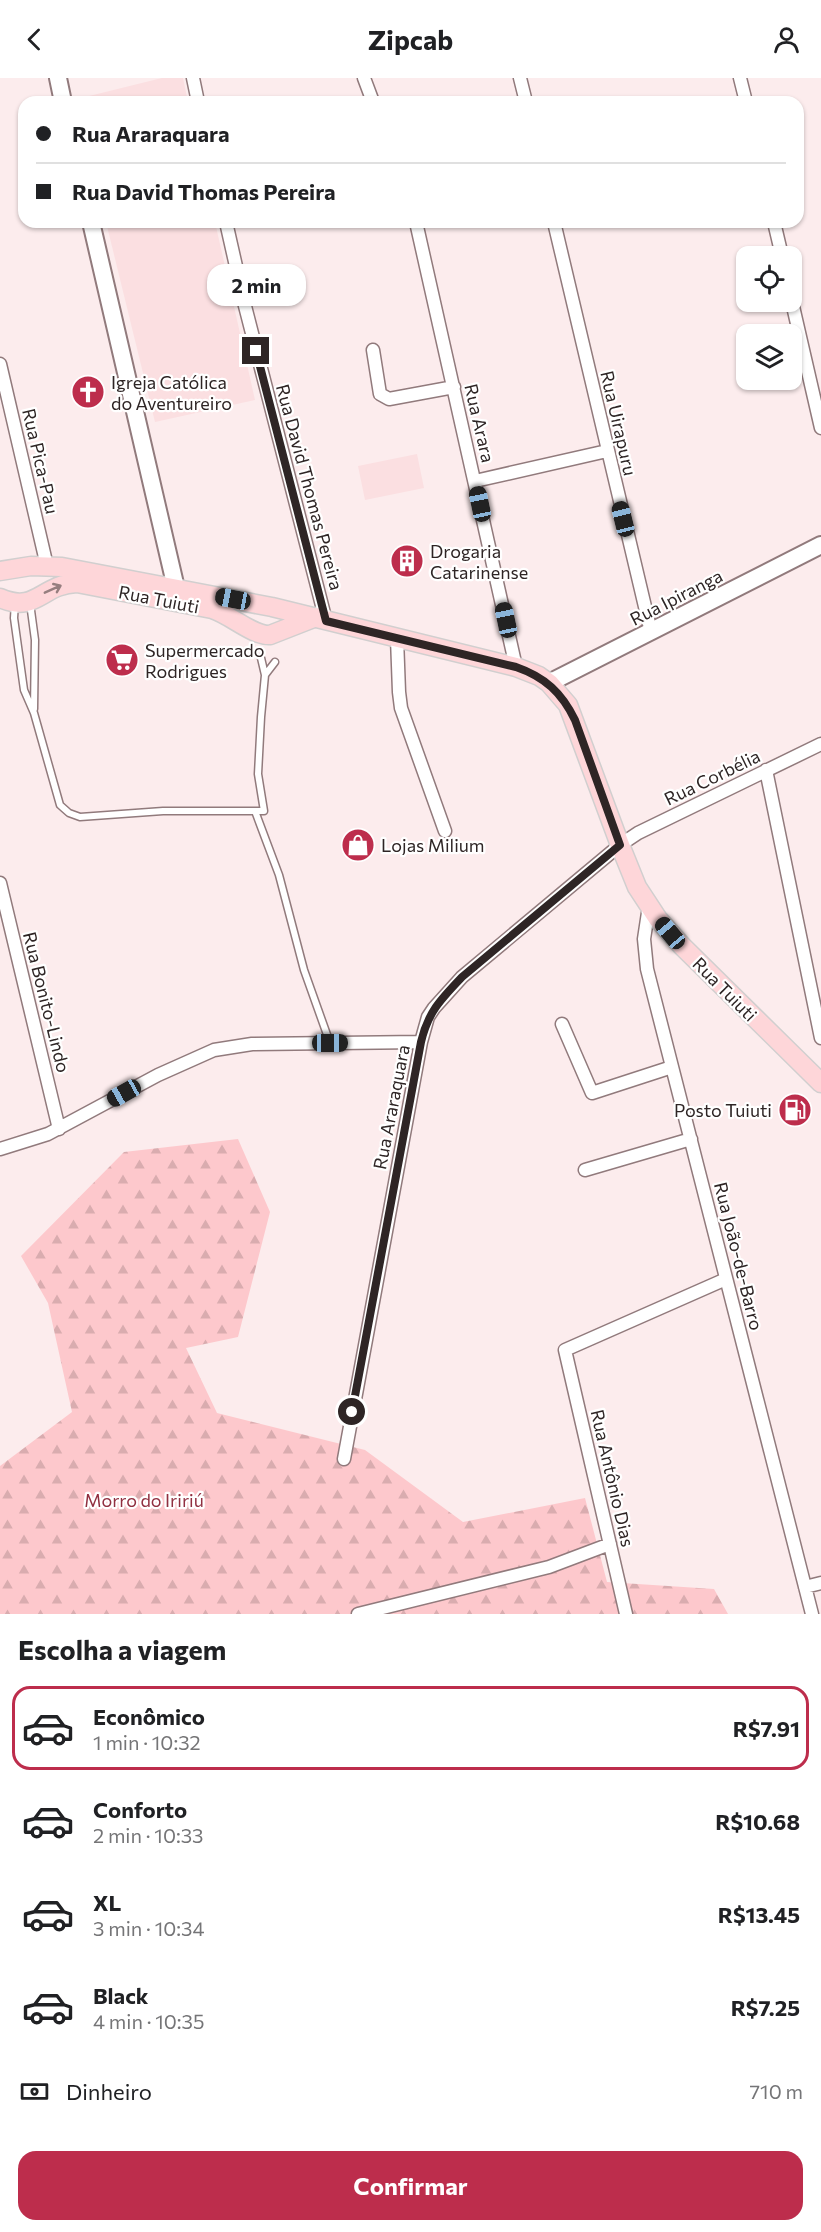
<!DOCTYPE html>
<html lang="pt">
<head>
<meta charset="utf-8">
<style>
  body { margin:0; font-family:Commissioner,sans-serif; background:#f6f6f6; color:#202124; height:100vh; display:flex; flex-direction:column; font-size:22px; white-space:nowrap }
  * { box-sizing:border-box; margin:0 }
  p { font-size:20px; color:#757577 }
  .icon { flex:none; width:33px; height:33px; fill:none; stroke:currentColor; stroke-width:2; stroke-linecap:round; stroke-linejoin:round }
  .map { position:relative; height:1536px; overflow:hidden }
  .sheet { display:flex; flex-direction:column; background:#fff; flex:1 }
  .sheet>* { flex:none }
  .banner { position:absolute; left:18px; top:18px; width:786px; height:132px; border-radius:18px; box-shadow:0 2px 4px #0004; display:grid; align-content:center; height:132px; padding:0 18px; background:#fff }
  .buttons { position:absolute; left:736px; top:168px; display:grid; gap:12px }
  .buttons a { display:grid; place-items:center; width:66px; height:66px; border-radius:12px; background:#fff; box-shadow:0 2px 4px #0004; font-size:30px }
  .end { position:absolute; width:27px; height:27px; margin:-14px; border:8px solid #2e2525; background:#fff; box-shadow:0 0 0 3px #fff }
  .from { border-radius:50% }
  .bubble { position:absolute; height:42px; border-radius:18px; background:#fff; box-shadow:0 2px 4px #0004; font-size:20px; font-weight:700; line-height:42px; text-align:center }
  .car { position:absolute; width:18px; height:36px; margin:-18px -9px; border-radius:8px; box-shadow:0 0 4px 2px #0007; background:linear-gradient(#222 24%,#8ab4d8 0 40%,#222 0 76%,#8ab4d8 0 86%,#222 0) }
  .banner b { display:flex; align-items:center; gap:21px; height:57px; font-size:22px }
  .banner b+b { border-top:2px solid #e0e0e0 }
  .banner i { width:15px; height:15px; background:#202124 }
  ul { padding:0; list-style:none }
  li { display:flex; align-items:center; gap:18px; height:84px; margin:0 12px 9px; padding:0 6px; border:3px solid transparent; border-radius:18px }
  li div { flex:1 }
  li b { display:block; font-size:22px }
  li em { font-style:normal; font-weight:700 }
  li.active { border-color:#bd2d4c }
  li>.icon { width:54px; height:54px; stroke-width:1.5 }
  h2 { padding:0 18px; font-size:27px; line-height:72px }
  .pay { display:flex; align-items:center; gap:15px; height:66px; padding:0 18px; font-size:22px }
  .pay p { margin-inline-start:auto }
  .button { display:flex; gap:12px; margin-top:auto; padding:12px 18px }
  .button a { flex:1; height:69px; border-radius:18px; background:#bd2d4c; color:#fff; font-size:24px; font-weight:700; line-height:69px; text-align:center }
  header { display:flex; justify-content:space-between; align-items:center; height:78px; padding:0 18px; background:#fff; font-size:27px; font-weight:700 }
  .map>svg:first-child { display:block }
  .built { fill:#fbdfe1 }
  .forest { fill:url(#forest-firs) }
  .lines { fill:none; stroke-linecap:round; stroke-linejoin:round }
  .lane-casing { stroke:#917a7c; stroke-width:9 }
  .street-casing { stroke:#917a7c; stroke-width:15 }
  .secondary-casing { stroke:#917a7c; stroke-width:20 }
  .primary-casing { stroke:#d1cfcf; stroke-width:21 }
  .lane { stroke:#fff; stroke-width:6 }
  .street { stroke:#fff; stroke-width:12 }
  .secondary { stroke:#fff; stroke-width:16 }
  .primary { stroke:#fed6d9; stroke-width:18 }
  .oneway { stroke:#967e7f }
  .route { stroke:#2e2525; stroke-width:8 }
  .labels { text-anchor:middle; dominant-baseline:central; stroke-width:4.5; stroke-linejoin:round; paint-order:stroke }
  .poi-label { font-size:18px; fill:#2e2525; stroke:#fff; text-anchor:start }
  .street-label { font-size:18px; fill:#2e2525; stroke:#fff }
  .park-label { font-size:18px; fill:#902f40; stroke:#fff }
</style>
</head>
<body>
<header><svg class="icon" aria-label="back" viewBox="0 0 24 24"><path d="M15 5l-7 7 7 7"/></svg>Zipcab<svg class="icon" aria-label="person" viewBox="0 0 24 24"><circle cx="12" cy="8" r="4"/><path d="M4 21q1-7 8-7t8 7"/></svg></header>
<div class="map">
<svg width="821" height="1536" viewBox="0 0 821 1536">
  <defs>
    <pattern id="forest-firs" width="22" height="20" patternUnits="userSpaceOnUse" patternTransform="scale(1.5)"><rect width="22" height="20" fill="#fdc8cc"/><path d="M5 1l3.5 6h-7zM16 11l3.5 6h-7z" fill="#d9acaf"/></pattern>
  </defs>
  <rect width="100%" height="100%" fill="#fceced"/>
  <path class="built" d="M162,0H183L188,24H77V21Z
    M106,144H215L255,322L155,344Z
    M417,376L424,410L365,422L358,388Z"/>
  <path class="forest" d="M238,1061L270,1134L238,1259L186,1270L217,1335L365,1372L463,1444L585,1420L607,1504L714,1511L728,1536H0V1388L72,1334L48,1225L21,1178L124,1074Z"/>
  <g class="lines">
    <defs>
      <path id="lane" d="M15,525L14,540L24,612L34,635L60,727L69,735L80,739L163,733H264L258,696L261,639L265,597L275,584
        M30,525L35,562L34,631
        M261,580L265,597
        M255,733L279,797L304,892L330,965"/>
      <path id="street" d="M193,0L198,24
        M364,0L373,24
        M520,0L526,24
        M740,0L746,24
        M226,144L245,228L326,543
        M416,144L516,589
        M554,144L651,554
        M774,144L782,178
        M792,224L821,350
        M373,272L380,316L389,321L454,309
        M0,286L47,488
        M475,403L607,373
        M397,560L399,614L401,630L445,753
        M766,692L821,960
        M0,805L59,1051
        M649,828L644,861L647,891L812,1536
        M562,946L592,1015L672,989
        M0,1071L48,1056L158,997L214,972L252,966L421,964
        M585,1092L691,1061
        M344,1381L421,964L428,939L434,930L462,899L620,767L638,755L821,666
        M805,1509L821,1505
        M358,1536L549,1489L610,1466
        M626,1536L565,1272L726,1201"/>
      <path id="secondary" d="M58,0L63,24
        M91,144L176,510
        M549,605L821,467"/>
      <path id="primary" d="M0,493L31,488L62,489L272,529L516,589L539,598L549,605L568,627L620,767L637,809L658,841L682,868L821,1005
        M0,520C37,536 41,506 77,505L212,531C231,537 253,558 270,557L316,539"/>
    </defs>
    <use href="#lane" class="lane-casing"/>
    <use href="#street" class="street-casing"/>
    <use href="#secondary" class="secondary-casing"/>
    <use href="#primary" class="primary-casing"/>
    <use href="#lane" class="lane"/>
    <use href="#street" class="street"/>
    <use href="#secondary" class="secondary"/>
    <use href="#primary" class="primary"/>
  </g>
  <defs><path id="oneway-shaft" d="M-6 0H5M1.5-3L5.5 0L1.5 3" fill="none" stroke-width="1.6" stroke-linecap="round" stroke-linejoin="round" transform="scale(1.5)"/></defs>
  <use class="oneway" href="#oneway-shaft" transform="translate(53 511) rotate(-24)"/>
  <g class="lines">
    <path class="route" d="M256,273L326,543L516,589C545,599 562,615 575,642L620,767L462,899C441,921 428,934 421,964L352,1334"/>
  </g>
  <defs>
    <symbol id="church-disc" viewBox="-11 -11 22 22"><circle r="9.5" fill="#bd2d4c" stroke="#fff"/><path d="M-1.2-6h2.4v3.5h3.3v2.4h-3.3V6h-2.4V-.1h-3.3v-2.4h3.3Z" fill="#fff"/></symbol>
    <symbol id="building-disc" viewBox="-11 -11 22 22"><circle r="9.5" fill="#bd2d4c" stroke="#fff"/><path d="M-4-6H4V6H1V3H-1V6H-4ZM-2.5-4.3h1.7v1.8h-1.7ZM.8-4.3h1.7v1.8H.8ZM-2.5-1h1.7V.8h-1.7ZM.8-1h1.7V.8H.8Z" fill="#fff"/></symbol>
    <symbol id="supermarket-disc" viewBox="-11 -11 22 22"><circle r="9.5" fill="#bd2d4c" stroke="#fff"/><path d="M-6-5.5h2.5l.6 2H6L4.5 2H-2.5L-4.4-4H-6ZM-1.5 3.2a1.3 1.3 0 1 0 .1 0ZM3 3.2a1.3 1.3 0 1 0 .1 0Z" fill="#fff"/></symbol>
    <symbol id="shop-disc" viewBox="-11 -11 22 22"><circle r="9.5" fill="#bd2d4c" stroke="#fff"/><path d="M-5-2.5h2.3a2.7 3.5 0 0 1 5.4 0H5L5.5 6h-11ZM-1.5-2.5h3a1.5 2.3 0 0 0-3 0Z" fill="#fff"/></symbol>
    <symbol id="fuel-disc" viewBox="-11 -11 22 22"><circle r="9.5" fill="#bd2d4c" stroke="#fff"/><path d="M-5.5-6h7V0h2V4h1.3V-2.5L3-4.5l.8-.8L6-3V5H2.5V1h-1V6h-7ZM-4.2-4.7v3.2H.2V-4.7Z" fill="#fff"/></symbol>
  </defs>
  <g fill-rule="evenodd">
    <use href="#church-disc" x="69" y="295" width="38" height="38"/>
    <use href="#building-disc" x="388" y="464" width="38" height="38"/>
    <use href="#supermarket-disc" x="103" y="563" width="38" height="38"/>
    <use href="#shop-disc" x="339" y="748" width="38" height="38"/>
    <use href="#fuel-disc" x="776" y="1013" width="38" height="38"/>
  </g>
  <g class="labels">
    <g class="poi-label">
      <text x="111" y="304">Igreja Católica<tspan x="111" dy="21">do Aventureiro</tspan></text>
      <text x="430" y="473">Drogaria<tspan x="430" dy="21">Catarinense</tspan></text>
      <text x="145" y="572">Supermercado<tspan x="145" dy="21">Rodrigues</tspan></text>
      <text x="381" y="767">Lojas Milium</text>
      <text x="772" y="1032" text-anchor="end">Posto Tuiuti</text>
    </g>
    <g class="street-label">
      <text transform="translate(480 345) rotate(77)">Rua Arara</text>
      <text transform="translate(619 345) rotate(77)">Rua Uirapuru</text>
      <text transform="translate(41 383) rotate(77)">Rua Pica-Pau</text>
      <text transform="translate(310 409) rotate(75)">Rua David Thomas Pereira</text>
      <text transform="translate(676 519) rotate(-27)">Rua Ipiranga</text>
      <text transform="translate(159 521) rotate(11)">Rua Tuiuti</text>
      <text transform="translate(712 699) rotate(-26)">Rua Corbélia</text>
      <text transform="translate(725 911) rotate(45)">Rua Tuiuti</text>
      <text transform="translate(47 924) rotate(76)">Rua Bonito-Lindo</text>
      <text transform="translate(391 1029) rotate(-79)">Rua Araraquara</text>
      <text transform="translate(739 1178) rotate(76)">Rua João-de-Barro</text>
      <text transform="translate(613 1400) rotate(77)">Rua Antônio Dias</text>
    </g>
    <g class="park-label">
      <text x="144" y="1422">Morro do Iririú</text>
    </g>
  </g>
</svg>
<div class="buttons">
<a><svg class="icon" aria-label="locate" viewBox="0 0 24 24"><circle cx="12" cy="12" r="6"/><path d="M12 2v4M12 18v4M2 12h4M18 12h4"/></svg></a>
<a><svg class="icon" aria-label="layers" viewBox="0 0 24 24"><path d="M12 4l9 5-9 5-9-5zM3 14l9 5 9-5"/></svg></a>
</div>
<i class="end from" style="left:352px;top:1334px"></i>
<i class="end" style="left:256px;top:273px"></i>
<div class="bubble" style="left:207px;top:186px;width:99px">2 min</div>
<i class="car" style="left:480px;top:426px;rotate:348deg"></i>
<i class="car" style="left:623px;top:441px;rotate:346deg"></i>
<i class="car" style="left:233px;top:521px;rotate:281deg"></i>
<i class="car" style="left:506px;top:542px;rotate:348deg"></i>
<i class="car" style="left:670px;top:855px;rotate:320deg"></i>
<i class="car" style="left:330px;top:965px;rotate:90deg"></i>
<i class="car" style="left:124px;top:1015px;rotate:241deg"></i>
<div class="banner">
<b><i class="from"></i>Rua Araraquara</b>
<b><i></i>Rua David Thomas Pereira</b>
</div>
</div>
<section class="sheet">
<h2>Escolha a viagem</h2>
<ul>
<li class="active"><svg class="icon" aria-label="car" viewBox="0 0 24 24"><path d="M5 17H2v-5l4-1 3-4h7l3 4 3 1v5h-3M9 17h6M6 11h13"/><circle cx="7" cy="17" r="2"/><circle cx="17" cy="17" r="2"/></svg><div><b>Econômico</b><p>1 min · 10:32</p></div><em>R$7.91</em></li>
<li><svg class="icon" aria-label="car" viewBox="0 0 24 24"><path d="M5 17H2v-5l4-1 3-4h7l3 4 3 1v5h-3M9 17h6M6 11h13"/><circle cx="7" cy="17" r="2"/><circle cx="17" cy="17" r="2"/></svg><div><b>Conforto</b><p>2 min · 10:33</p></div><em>R$10.68</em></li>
<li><svg class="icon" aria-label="car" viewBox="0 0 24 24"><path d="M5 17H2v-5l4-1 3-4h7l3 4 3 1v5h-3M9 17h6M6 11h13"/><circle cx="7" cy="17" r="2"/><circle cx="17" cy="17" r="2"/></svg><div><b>XL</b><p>3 min · 10:34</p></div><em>R$13.45</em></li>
<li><svg class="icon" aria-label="car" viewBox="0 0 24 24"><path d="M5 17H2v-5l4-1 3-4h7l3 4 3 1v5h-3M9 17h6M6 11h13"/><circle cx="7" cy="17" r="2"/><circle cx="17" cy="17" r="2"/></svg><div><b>Black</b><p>4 min · 10:35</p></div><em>R$7.25</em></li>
</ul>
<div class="pay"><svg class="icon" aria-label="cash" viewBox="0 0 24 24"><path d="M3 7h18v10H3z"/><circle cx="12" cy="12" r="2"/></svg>Dinheiro<p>710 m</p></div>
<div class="button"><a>Confirmar</a></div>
</section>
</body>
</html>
